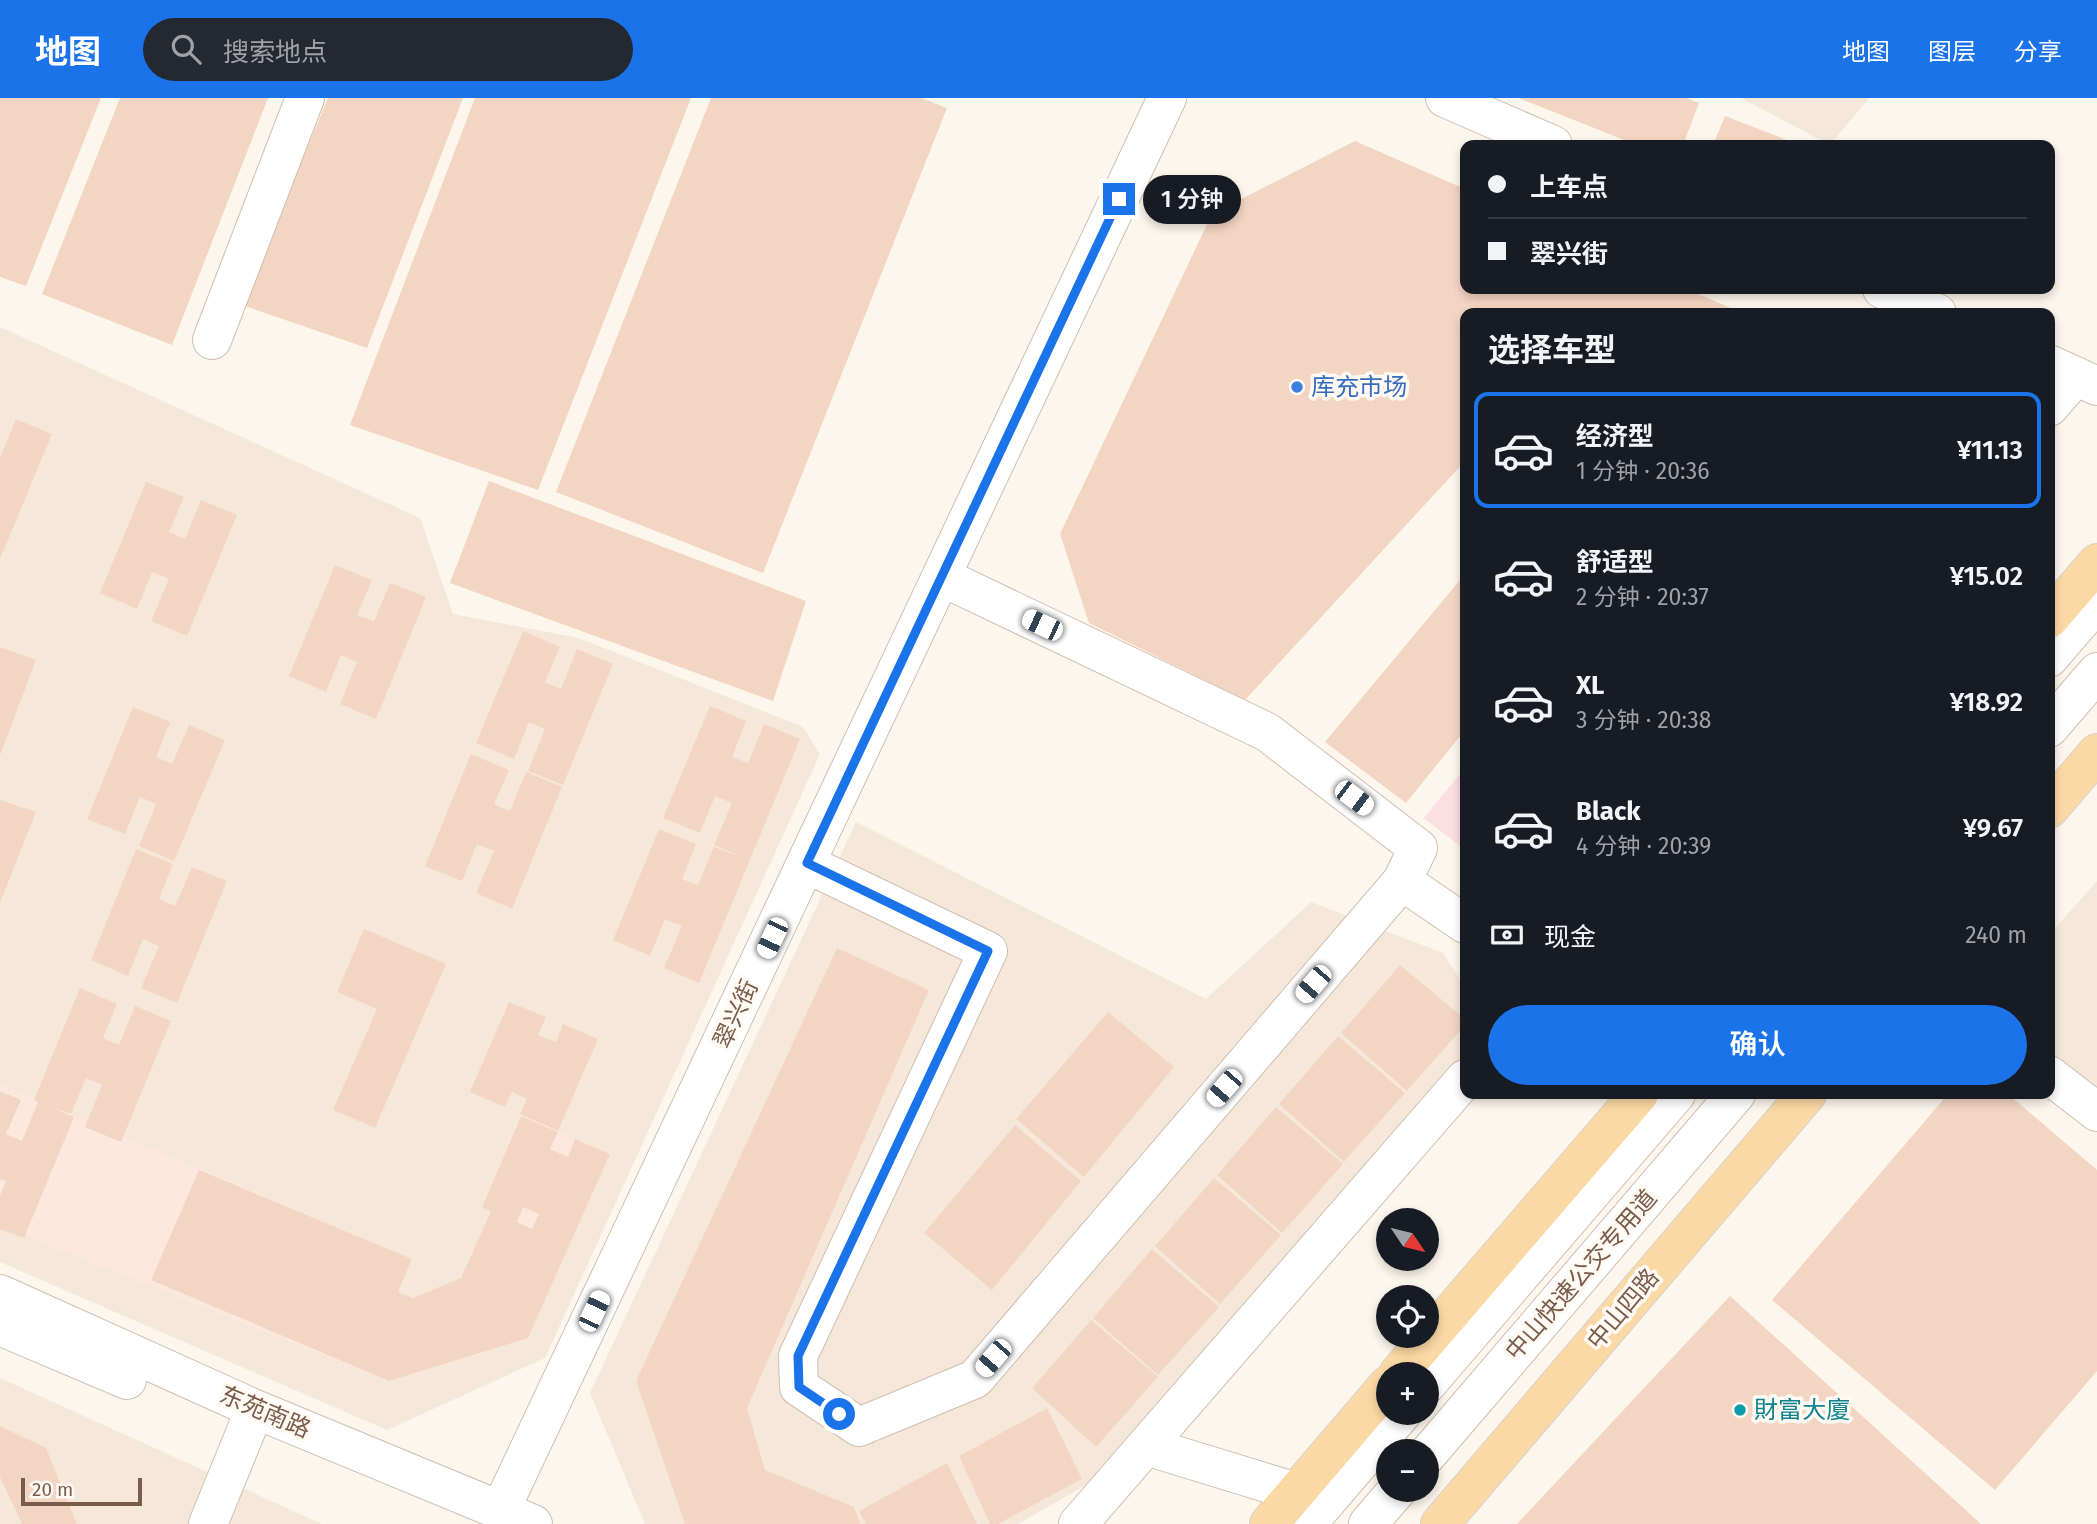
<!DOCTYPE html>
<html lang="zh">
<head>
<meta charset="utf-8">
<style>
  body { margin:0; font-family:"Fira Sans","Noto Sans SC",sans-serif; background:#242831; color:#f1f3f6; height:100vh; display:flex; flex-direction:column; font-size:26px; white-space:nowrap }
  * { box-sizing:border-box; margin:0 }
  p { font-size:23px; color:#9ea1a6 }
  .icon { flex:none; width:38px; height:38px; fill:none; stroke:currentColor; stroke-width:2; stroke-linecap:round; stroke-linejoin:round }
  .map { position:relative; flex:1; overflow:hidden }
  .details { position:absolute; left:1460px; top:210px; width:595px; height:791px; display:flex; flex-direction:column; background:#171b24; border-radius:14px; box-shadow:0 4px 10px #0003 }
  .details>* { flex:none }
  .guide { position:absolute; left:1460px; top:42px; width:595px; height:154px; border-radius:14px; box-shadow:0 4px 10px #0003; display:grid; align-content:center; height:154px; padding:0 28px; background:#171b24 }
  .needle { width:46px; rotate:125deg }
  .fabs { position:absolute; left:1376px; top:1110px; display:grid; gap:14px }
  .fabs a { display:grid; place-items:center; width:63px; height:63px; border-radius:50%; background:#171b24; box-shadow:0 4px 10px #0003; font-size:35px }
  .scale { position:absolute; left:21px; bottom:18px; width:121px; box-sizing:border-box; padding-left:7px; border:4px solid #7a5c4d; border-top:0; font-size:19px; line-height:24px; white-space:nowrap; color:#7a5c4d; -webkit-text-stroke:5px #fffaf3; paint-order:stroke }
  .end { position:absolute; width:32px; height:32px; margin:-16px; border:9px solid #1a73e8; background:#fff; box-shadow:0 0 0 4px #fff }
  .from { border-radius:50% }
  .bubble { position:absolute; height:49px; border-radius:24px; background:#171b24; box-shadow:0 4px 10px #0003; font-size:23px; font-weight:600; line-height:49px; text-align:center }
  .car { position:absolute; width:21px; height:42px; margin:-21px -10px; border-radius:9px; box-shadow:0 0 5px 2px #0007; background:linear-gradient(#fff 24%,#345 0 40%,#fff 0 76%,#345 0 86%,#fff 0) }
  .guide b { display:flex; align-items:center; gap:24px; height:66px; font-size:26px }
  .guide b+b { border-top:2px solid #363941 }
  .guide i { width:18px; height:18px; background:#f1f3f6 }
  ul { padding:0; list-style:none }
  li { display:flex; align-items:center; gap:21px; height:116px; margin:0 14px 10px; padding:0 14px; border:4px solid transparent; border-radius:14px }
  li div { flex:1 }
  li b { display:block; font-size:26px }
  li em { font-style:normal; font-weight:600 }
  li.selected { border-color:#1a73e8 }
  li>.icon { width:63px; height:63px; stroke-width:1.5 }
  h2 { padding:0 28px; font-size:32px; line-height:84px }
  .pay { display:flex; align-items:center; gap:18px; height:77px; padding:0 28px; font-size:26px }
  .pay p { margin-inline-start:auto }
  .cta { display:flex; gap:14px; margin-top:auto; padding:14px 28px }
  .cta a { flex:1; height:80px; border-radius:42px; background:#1a73e8; color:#fff; font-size:28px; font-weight:600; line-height:80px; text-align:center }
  header { display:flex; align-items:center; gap:42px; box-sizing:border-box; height:98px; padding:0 35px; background:#1a73e8; color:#fff }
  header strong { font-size:33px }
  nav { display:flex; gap:38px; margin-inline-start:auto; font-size:24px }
  .search { width:490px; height:63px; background:#242831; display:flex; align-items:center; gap:18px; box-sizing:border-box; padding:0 24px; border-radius:38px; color:#9ea1a6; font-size:26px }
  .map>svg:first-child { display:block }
  .residential { fill:#f5e8da }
  .commercial { fill:#fde8e0 }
  .medical { fill:#fbdfe3 }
  .building { fill:#f3d5c3; fill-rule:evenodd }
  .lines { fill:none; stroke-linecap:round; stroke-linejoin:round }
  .minor-casing { stroke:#d1beb0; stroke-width:40 }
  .major-casing { stroke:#dad1cd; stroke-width:40 }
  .minor { stroke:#fff; stroke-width:38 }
  .major { stroke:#fbd9a5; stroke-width:38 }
  .route { stroke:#1a73e8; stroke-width:9 }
  .shop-dot { fill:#3f7fe0; stroke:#fffaf3; stroke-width:2.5 }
  .culture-dot { fill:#0f9aa8; stroke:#fffaf3; stroke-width:2.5 }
  .labels { text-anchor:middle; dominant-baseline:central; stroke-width:7; stroke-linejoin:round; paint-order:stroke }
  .shop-label { font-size:24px; fill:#366cbe; stroke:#fffaf3; text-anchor:start }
  .street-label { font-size:24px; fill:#7a5c4d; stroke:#fffaf3 }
  .culture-label { font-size:24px; fill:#0d838f; stroke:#fffaf3; text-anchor:start }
</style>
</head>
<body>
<header>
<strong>地图</strong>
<div class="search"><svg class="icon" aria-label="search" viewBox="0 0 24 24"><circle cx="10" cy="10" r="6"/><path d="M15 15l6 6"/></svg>搜索地点</div>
<nav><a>地图</a><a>图层</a><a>分享</a></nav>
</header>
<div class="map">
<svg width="2097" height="1426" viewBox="0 0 2097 1426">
  <rect width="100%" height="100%" fill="#fdf6ec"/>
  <path class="residential" d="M1741,0H1869L1830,47Z
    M0,229L420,420L453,516L579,540L803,629L820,656L545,1260L387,1332L0,1164Z
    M856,724L1206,901L1311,804L1443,855L1465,889V958L1093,1383L1018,1426H645L590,1295Z
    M2097,783V998L2049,963V837Z
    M0,1280L322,1426H0Z"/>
  <path class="commercial" d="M0,986L412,1161L398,1194L413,1200L461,1180L491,1113L482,1109L520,1016L610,1056L528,1240L389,1283L0,1128Z"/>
  <path class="medical" d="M1465,670V752L1424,720Z"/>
  <path class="building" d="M0,0H101L26,188L0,179Z
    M120,0H268L172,247L42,196Z
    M328,0H463L367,250L242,207Z
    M475,0H691L538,392L350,327Z
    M711,0H921L947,10L763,475L556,394Z
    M1518,0H1686L1699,5L1683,47H1637Z
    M1725,18L1800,47H1713Z
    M1355,43L1465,91V191H1687L1742,215H1465V363L1245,602L1089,525L1060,436L1212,116Z
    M16,321L52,336L0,461V360Z
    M489,383L806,503L773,603L450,485Z
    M146,384L184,399L169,434L185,441L201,402L237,417L187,538L151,523L169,481L152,474L137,511L100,495Z
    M335,467L372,482L357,517L374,523L390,485L426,499L376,621L340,606L357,564L341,557L326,594L289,578Z
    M1465,476V632L1406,705L1325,644Z
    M523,533L560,549L545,584L561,591L577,551L613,566L563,687L528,673L545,631L529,624L514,661L476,645Z
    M0,549L36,562L0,657Z
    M710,608L746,623L732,659L748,665L764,626L800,641L699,885L664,870L682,828L665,821L650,858L613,842L659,731L696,746L682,781L698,787L714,749L745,760L714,747L732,705L715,698L700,735L663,720Z
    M133,609L170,624L156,659L172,666L189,627L225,642L174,763L139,748L156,706L140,699L125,736L87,721Z
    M471,656L509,672L494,706L510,713L526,674L562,689L512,811L476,795L494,753L477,746L462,783L425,768Z
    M0,702L36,714L0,805Z
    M136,751L173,766L159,801L175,808L192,769L227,783L177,905L141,890L159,848L143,841L128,878L91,862Z
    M364,831L446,866L375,1030L333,1012L377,911L337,894Z
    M837,850L929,892L747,1310L765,1372L854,1409L860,1426H685L636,1283Z
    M1400,867L1465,921V927L1407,993L1341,935Z
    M80,890L117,906L103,940L119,947L135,908L171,923L121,1044L85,1029L102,987L86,980L71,1016L49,1008L74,1019L24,1140L0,1131V1097L6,1083L0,1081V993L21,1002L6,1036L22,1043L38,1004L34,1002Z
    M509,904L546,919L538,937L556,944L563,926L598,941L558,1033L520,1016L527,1001L512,994L505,1009L470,994Z
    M1108,914L1174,969L1084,1079L1016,1021Z
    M1338,938L1405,995L1344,1064L1279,1006Z
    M1948,996H2008L2097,1072V1273L1995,1392L1772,1202Z
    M1276,1009L1343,1066L1282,1135L1217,1077Z
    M521,1018L558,1034L550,1051L568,1059L575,1041L610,1056L528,1240L389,1283L151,1182L199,1072L412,1161L398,1194L413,1200L461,1180L491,1113L482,1109ZM523,1109L539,1116L532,1131L517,1124Z
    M1015,1027L1081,1083L992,1192L924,1135Z
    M1214,1080L1281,1137L1220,1206L1155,1148Z
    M1152,1151L1219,1209L1158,1277L1093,1220Z
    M1730,1198L1981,1426H1517Z
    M1091,1222L1158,1279L1096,1349L1032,1290Z
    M1047,1310L1082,1381L998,1426H990L959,1358Z
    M0,1328L46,1350L77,1426H22L0,1379Z
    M947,1365L977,1426H866L859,1413Z"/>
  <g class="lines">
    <defs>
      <path id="minor" d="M1445,0L1553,47
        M1882,191L1937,215
        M212,242L305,0
        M2049,266L2097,288
        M2049,309L2076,278
        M942,479L1267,634L1418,750L1402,783L1465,826
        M2049,560L2097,504
        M2049,630L2097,574
        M807,766L988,853L798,1258L799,1289L859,1329L975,1281L1402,783
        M2049,977L2097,1014
        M0,1196L255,1311L533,1426
        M0,1228L127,1282
        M1426,1287L1676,996
        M1146,1348L1296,1394
        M1426,1358L1736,996
        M500,1413L1167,0
        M208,1426L255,1311
        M1078,1426L1465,981
        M1307,1426L1403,1314
        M1368,1426L1398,1391"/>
      <path id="major" d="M2049,521L2097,465
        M2049,711L2097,655
        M1398,1276L1639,996
        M1269,1426L1388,1287
        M1440,1426L1807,996"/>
    </defs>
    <use href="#minor" class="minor-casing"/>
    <use href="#major" class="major-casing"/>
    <use href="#minor" class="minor"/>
    <use href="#major" class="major"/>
  </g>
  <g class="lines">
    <path class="route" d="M839,1316L799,1289L798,1258L988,853L807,765L1119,101"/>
  </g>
  <circle class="shop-dot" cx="1297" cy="289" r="7"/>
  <circle class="culture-dot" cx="1740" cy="1312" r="7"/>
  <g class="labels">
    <g class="shop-label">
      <text x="1311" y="289">库充市场</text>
    </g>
    <g class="street-label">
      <text transform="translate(736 916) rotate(-65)">翠兴街</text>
      <text transform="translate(1581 1177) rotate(-49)">中山快速公交专用道</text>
      <text transform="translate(1623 1211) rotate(-50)">中山四路</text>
      <text transform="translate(265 1314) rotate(23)">东苑南路</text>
    </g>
    <g class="culture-label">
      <text x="1754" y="1312">財富大廈</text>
    </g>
  </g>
</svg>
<div class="fabs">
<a><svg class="needle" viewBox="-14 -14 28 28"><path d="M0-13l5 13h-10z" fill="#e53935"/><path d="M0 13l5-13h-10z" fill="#9ea1a6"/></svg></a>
<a><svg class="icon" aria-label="locate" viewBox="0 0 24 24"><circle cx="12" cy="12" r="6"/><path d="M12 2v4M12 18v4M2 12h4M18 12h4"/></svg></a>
<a>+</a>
<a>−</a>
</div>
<div class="scale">20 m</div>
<i class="end from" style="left:839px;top:1316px"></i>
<i class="end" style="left:1119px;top:101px"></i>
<div class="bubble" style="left:1143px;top:77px;width:98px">1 分钟</div>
<i class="car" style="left:1042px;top:527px;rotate:295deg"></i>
<i class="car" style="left:1354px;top:700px;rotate:127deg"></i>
<i class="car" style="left:772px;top:840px;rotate:205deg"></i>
<i class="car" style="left:1313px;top:886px;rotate:221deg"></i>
<i class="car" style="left:1224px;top:990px;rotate:221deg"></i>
<i class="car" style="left:594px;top:1213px;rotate:25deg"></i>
<i class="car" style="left:993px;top:1260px;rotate:221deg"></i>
<div class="guide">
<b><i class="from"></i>上车点</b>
<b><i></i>翠兴街</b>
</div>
<section class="details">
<h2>选择车型</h2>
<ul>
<li class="selected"><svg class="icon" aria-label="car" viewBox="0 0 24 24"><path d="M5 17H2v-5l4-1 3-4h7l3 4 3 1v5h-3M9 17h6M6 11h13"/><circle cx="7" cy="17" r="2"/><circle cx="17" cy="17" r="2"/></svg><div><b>经济型</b><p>1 分钟 · 20:36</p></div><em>¥11.13</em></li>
<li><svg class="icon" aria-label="car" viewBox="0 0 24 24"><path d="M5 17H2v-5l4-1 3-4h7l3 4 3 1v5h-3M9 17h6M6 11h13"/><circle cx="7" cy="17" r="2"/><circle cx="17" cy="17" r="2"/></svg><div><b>舒适型</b><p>2 分钟 · 20:37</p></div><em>¥15.02</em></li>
<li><svg class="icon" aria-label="car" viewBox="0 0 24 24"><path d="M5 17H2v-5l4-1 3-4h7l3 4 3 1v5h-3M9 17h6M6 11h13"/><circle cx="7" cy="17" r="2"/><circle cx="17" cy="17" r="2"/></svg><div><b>XL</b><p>3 分钟 · 20:38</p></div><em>¥18.92</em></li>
<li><svg class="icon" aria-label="car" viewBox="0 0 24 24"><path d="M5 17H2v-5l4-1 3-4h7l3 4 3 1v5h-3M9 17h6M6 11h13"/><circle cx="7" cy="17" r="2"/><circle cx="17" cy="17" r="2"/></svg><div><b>Black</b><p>4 分钟 · 20:39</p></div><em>¥9.67</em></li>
</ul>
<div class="pay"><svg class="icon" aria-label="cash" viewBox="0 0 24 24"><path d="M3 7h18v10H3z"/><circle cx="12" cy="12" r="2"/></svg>现金<p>240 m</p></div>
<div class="cta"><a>确认</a></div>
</section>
</div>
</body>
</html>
